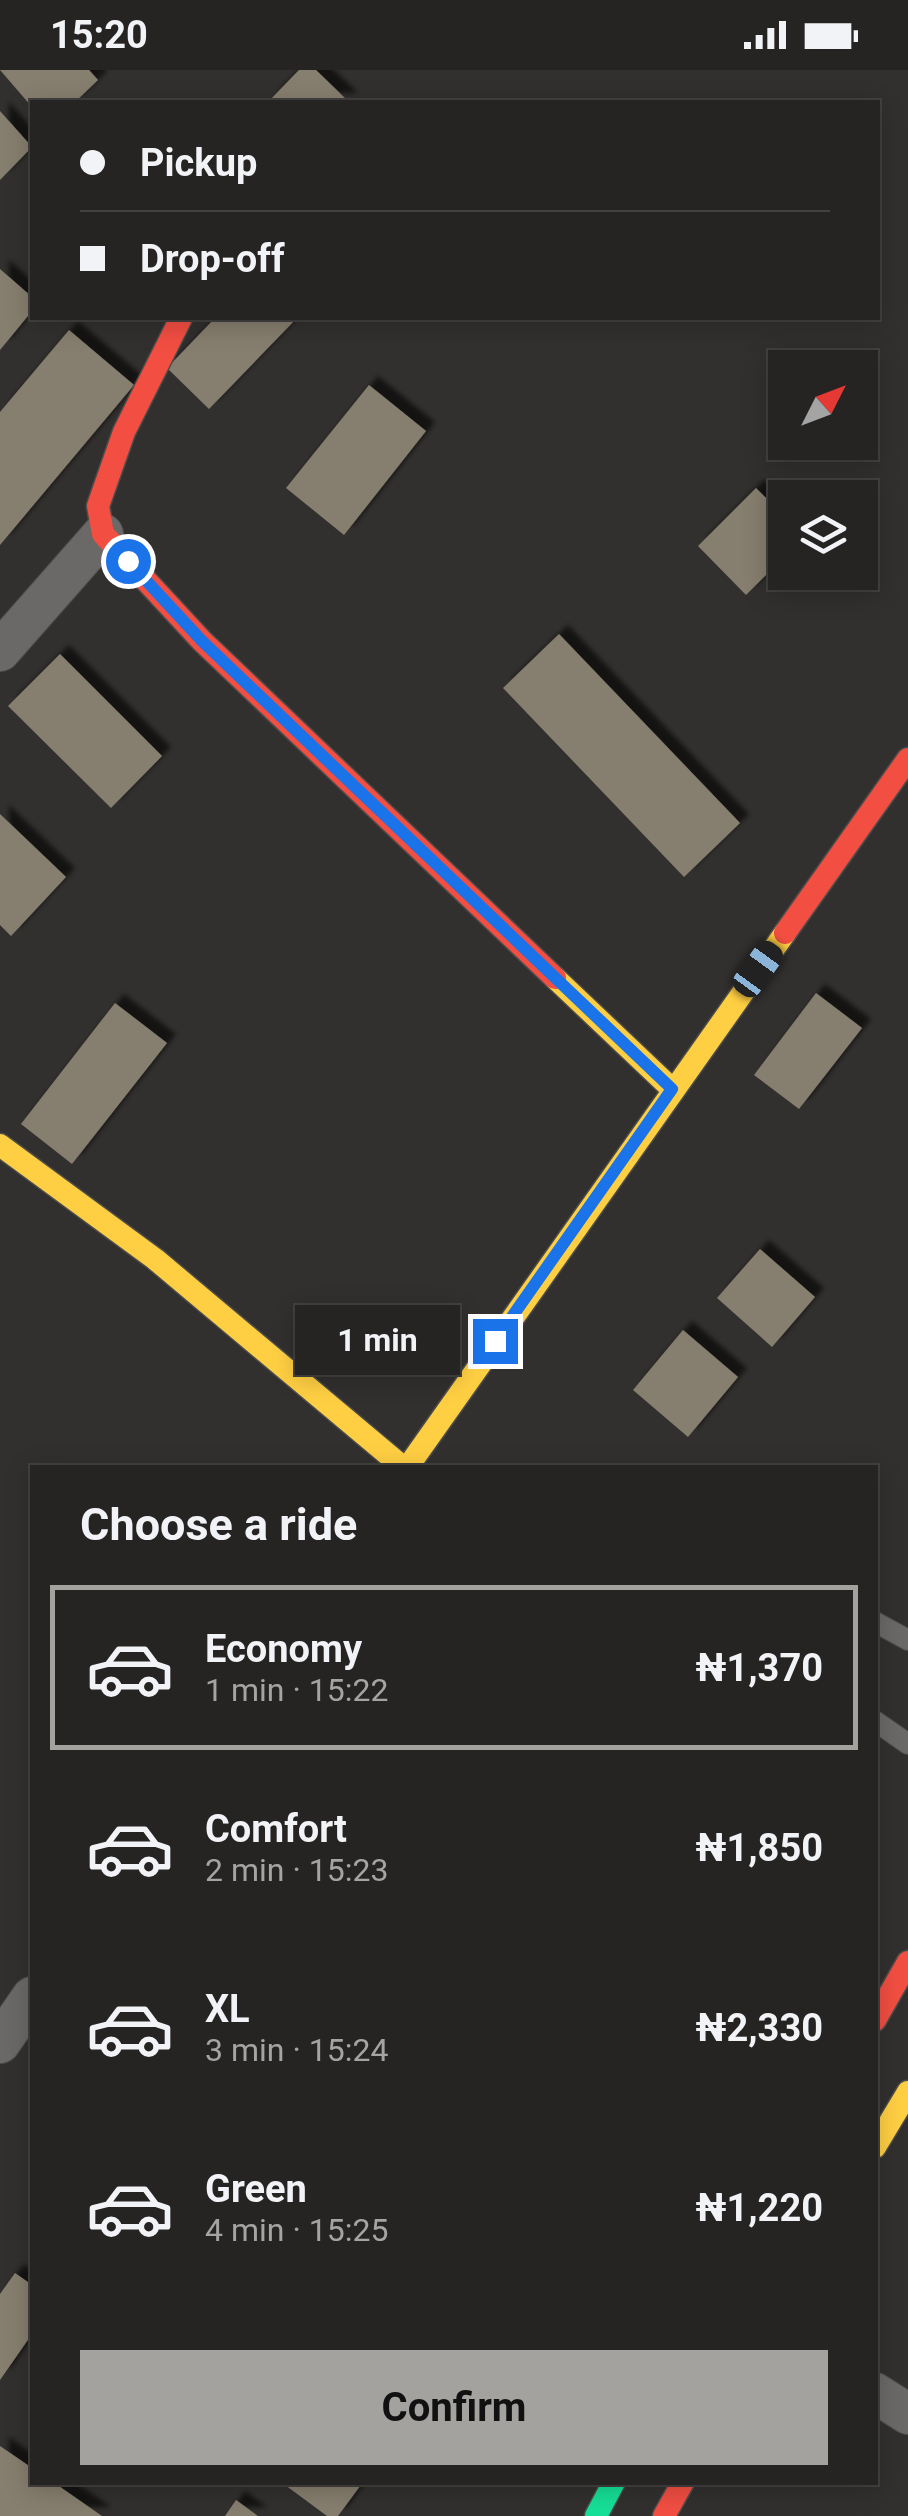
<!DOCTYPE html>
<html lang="en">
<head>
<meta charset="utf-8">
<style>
  body { margin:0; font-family:Roboto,sans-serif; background:#32302f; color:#f1f3f6; height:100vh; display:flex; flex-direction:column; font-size:38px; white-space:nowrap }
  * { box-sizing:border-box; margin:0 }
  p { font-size:32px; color:#a4a4a5 }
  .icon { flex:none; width:55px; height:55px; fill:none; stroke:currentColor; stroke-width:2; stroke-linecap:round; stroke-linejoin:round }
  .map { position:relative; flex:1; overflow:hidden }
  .side { position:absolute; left:30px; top:1395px; width:848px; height:1020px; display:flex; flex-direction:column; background:#262422; border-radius:0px; box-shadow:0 5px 25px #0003,0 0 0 2px #424140 }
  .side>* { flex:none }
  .banner { position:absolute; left:30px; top:30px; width:850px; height:220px; border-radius:0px; box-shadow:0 5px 25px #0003,0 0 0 2px #424140; display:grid; align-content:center; height:220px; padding:0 50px; background:#262422 }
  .needle { width:65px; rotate:48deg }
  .tools { position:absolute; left:768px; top:280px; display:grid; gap:20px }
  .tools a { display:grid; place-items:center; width:110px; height:110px; border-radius:0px; background:#262422; box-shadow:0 5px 25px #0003,0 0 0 2px #424140; font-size:50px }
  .end { position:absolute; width:45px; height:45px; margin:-22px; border:12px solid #1a73e8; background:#fff; box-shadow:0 0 0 5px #fff }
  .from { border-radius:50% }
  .bubble { position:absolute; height:70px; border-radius:0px; background:#262422; box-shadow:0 5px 25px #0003,0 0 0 2px #424140; font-size:32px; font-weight:700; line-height:70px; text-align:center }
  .car { position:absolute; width:30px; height:60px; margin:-30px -15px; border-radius:12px; box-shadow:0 0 8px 2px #0007; background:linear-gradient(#222 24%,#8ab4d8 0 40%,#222 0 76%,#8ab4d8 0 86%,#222 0) }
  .banner b { display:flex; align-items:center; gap:35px; height:95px; font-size:38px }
  .banner b+b { border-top:2px solid #424140 }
  .banner i { width:25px; height:25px; background:#f1f3f6 }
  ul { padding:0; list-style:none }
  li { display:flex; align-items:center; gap:30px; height:165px; margin:0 20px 15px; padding:0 30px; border:5px solid transparent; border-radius:0px }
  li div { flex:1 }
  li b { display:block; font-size:38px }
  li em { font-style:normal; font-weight:700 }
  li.selected { border-color:#a3a29f }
  li>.icon { width:90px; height:90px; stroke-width:1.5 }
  h2 { padding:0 50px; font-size:45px; line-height:120px }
  .action { display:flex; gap:20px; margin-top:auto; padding:20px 50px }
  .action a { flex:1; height:115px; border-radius:0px; background:#a3a29f; color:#111; font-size:40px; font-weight:700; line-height:115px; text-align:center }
  .status { display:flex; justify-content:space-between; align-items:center; height:70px; padding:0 50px; background:#262422; direction:ltr }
  .status svg { height:28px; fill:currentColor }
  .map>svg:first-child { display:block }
  .building { fill:#867e6e; filter:url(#shadow) }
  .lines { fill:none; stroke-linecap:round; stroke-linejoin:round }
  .lane-casing { stroke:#4d4c4b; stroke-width:22 }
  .street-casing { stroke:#4d4c4b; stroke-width:42 }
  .fast-casing { stroke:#4d4c4b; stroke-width:25 }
  .slow-casing { stroke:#4d4c4b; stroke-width:25 }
  .jam-casing { stroke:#4d4c4b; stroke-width:25 }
  .lane { stroke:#6a6967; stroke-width:20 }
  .street { stroke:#6a6967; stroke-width:40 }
  .fast { stroke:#16e098; stroke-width:22 }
  .slow { stroke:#ffcf43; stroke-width:22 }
  .jam { stroke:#f24e42; stroke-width:22 }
  .route { stroke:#1a73e8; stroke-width:12 }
</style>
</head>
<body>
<div class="status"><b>15:20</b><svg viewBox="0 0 49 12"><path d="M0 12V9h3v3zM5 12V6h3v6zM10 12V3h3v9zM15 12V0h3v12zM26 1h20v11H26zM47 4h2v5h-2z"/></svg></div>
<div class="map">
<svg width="908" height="2446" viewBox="0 0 908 2446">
  <defs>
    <filter id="shadow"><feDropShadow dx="9" dy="-9" stdDeviation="2.5" flood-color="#0009"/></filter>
  </defs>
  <rect width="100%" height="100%" fill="#32302e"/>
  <path class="building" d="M0,0H89L98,10L75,32H32V37Z
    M299,0H316L349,32H268Z
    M0,41L32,77L0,110Z
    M0,199L32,227V241L0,280Z
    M215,248H297L209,339L167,298Z
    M69,260L134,315L0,475V342Z
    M369,315L426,361L344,465L286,418Z
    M756,418L785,447V486L746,525L698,476Z
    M559,564L740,753L684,807L503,618Z
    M60,584L162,686L111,738L8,636Z
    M0,744L66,807L11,866L0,855Z
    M816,923L862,958L799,1039L754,1005Z
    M115,933L167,973L72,1094L21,1054Z
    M760,1179L815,1227L772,1277L717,1228Z
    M683,1260L738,1307L688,1367L633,1320Z
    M15,2203L32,2215V2264L0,2310V2224Z
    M0,2376L32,2398V2412H53L102,2446H0Z
    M281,2412H363L338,2446H327Z
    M236,2430L258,2446H225Z"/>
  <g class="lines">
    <defs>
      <path id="lane" d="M875,1552L908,1570
        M875,1651L908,1674"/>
      <path id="street" d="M0,581L103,464
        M0,1973L32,1927
        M875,2323L908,2344"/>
      <path id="fast" d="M596,2446L614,2412"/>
      <path id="slow" d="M555,908L672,1019
        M0,1075L155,1189L404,1398
        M407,1398L785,863
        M875,2077L908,2022"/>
      <path id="jam" d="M181,248L124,362L98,436L103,464L202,571L555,908
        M785,863L908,689
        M875,1950L908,1892
        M664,2446L683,2412"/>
    </defs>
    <use href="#lane" class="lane-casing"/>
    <use href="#street" class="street-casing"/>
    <use href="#fast" class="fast-casing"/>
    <use href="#slow" class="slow-casing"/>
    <use href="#jam" class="jam-casing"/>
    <use href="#lane" class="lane"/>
    <use href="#street" class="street"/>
    <use href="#fast" class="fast"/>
    <use href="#slow" class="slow"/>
    <use href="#jam" class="jam"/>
  </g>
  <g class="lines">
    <path class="route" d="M128,491L202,571L672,1019L495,1271"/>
  </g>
</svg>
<div class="tools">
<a><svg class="needle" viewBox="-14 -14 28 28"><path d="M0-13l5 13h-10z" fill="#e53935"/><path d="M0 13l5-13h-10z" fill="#a4a4a5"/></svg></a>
<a><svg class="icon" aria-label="layers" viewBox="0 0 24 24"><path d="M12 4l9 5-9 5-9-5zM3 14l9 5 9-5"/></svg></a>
</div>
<i class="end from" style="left:128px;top:491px"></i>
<i class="end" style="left:495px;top:1271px"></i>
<div class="bubble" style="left:295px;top:1235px;width:165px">1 min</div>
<i class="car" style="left:758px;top:899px;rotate:36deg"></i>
<div class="banner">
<b><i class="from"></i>Pickup</b>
<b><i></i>Drop-off</b>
</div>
<section class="side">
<h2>Choose a ride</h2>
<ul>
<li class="selected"><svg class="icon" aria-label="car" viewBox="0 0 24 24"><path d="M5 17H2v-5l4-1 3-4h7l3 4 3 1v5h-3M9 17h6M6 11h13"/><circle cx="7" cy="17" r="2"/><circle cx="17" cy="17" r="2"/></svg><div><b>Economy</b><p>1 min · 15:22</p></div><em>₦1,370</em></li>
<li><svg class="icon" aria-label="car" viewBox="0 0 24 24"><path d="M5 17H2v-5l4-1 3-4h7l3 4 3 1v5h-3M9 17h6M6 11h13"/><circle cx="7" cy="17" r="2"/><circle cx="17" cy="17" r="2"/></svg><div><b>Comfort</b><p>2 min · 15:23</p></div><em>₦1,850</em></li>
<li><svg class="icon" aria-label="car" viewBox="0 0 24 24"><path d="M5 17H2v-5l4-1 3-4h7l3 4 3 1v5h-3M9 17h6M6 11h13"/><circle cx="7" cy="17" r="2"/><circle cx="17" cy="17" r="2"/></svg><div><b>XL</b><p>3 min · 15:24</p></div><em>₦2,330</em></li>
<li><svg class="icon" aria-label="car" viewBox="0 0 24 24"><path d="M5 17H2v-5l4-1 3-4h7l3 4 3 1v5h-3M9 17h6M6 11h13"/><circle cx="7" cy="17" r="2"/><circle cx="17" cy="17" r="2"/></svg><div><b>Green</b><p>4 min · 15:25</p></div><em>₦1,220</em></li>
</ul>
<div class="action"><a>Confirm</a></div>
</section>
</div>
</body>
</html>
